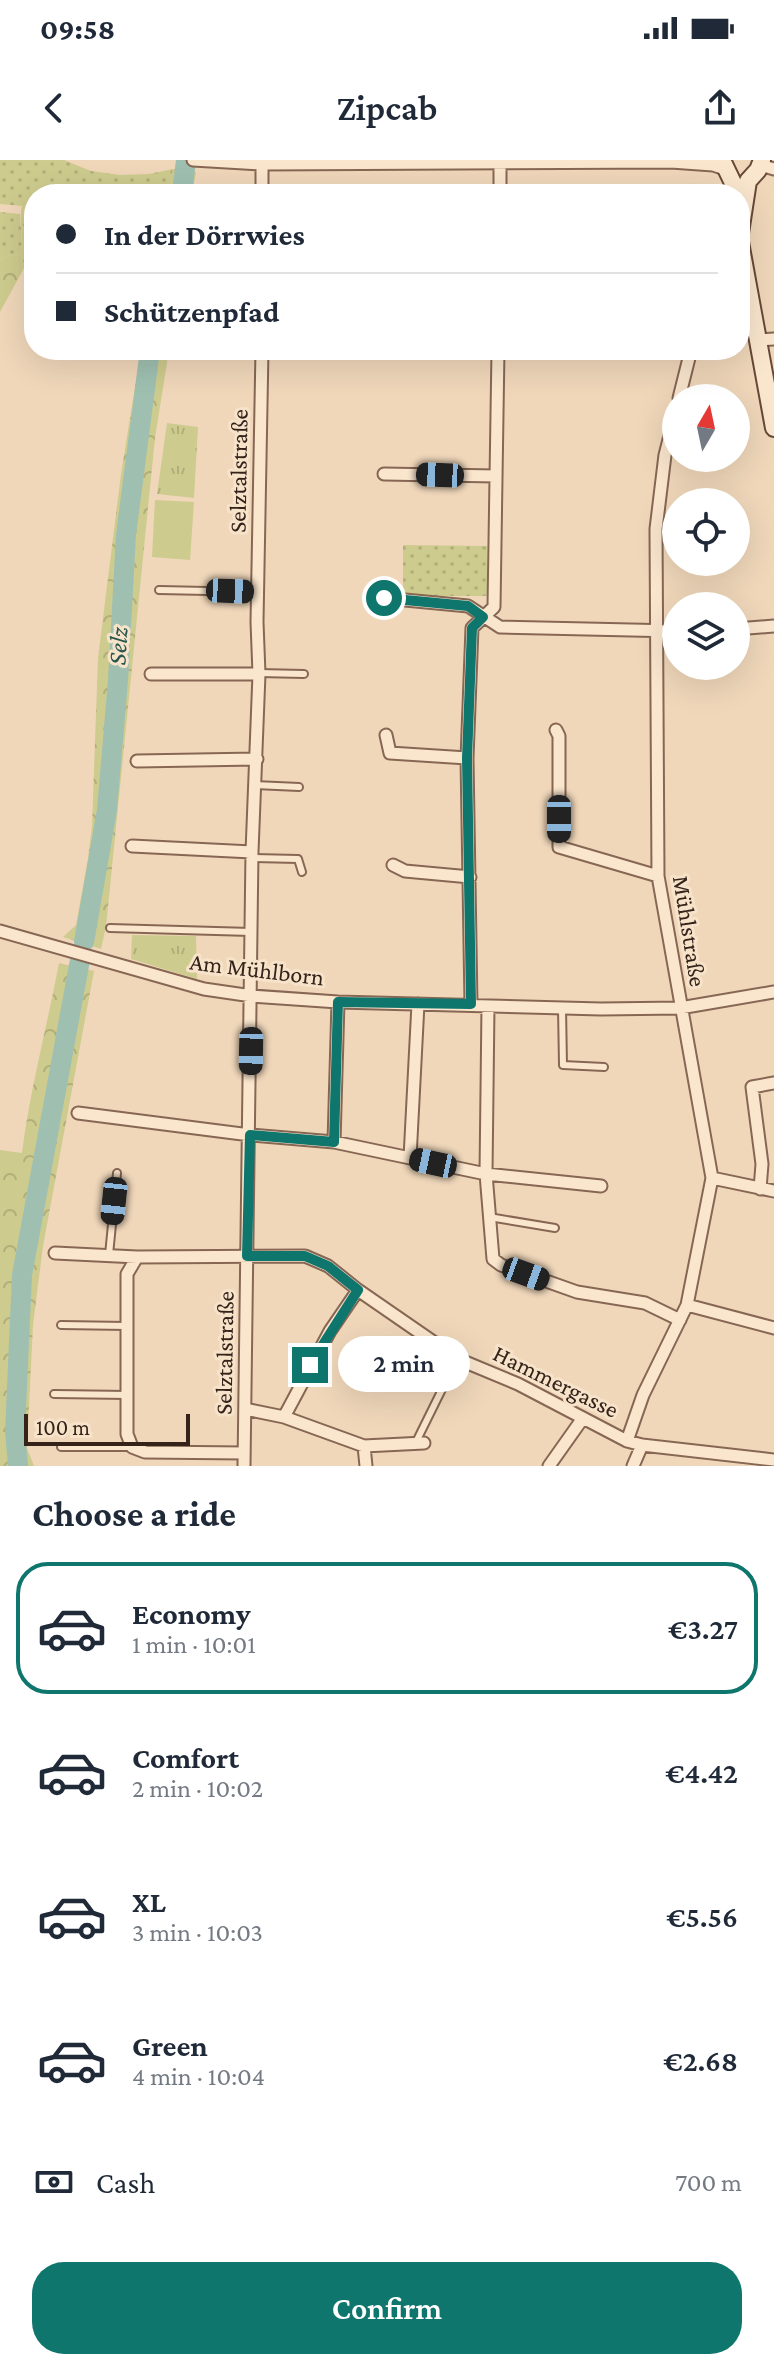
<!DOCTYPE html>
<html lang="en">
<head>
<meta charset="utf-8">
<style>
  body { margin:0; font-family:"Crimson Pro",serif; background:#f6f6f7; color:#1f2937; height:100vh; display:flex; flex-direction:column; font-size:30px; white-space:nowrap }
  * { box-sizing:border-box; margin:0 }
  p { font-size:26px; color:#747a83 }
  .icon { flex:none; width:44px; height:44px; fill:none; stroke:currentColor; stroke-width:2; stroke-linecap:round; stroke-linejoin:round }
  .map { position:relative; height:1306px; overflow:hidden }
  .side { display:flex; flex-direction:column; background:#fff; flex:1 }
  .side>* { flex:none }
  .hud { position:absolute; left:24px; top:24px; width:726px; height:176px; border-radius:32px; box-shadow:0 8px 32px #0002; display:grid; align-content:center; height:176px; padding:0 32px; background:#fff }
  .needle { width:52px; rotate:9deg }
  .tools { position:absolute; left:662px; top:224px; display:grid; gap:16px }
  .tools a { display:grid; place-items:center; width:88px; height:88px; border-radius:50%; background:#fff; box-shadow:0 8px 32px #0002; font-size:40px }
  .scale { position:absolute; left:24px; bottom:20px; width:166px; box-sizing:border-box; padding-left:8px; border:4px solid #35231a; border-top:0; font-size:22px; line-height:28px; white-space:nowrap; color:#35231a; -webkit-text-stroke:6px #f7e3ca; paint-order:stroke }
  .end { position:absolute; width:36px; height:36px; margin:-18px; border:10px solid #0f766e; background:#fff; box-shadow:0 0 0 4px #fff }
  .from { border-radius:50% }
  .bubble { position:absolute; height:56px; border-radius:28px; background:#fff; box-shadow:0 8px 32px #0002; font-size:26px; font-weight:600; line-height:56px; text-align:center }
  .car { position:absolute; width:24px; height:48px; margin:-24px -12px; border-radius:10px; box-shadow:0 0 6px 2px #0007; background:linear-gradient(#222 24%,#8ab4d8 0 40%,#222 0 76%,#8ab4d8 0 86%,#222 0) }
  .hud b { display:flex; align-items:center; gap:28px; height:76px; font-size:30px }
  .hud b+b { border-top:2px solid #e0e1e3 }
  .hud i { width:20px; height:20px; background:#1f2937 }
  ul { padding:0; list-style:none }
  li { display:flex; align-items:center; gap:24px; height:132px; margin:0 16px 12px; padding:0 16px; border:4px solid transparent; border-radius:32px }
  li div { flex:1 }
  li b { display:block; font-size:30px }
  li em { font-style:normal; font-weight:600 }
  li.current { border-color:#0f766e }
  li>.icon { width:72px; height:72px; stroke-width:1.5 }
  h2 { padding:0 32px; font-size:36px; line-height:96px }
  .pay { display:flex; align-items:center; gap:20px; height:88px; padding:0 32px; font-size:30px }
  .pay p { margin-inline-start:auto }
  .cta { display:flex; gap:16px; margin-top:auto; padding:16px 32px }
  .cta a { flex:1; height:92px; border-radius:32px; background:#0f766e; color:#fff; font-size:32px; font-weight:600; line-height:92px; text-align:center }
  .status { display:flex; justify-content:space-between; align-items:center; height:56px; padding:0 40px; background:#fff; direction:ltr }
  .status svg { height:22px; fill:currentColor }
  header { display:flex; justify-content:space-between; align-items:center; height:104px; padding:0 32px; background:#fff; font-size:36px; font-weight:600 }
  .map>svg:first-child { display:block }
  .grass { fill:url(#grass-dots) }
  .forest { fill:url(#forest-crowns) }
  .park { fill:url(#park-tufts) }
  .garden { fill:#cecb8e }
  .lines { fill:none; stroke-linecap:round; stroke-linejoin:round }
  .river { stroke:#9fc0b1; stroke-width:20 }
  .lane-casing { stroke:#876754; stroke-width:10 }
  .street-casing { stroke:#876754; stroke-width:15 }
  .secondary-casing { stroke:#684837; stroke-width:20 }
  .lane { stroke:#fae6cd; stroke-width:6 }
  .street { stroke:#fae6cd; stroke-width:11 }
  .secondary { stroke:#fae6cd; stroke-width:16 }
  .route { stroke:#0f766e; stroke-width:10 }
  .labels { text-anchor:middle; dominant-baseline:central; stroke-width:6; stroke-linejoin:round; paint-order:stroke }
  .street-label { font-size:24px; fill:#35231a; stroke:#f7e3ca }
  .water-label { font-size:26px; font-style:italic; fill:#28564c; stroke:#f7e3ca }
</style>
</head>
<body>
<div class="status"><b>09:58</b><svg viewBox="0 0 49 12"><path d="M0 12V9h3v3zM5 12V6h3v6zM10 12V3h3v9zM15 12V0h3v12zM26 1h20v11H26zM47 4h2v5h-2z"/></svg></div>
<header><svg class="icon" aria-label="back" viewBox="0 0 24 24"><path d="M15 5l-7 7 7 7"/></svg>Zipcab<svg class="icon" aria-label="share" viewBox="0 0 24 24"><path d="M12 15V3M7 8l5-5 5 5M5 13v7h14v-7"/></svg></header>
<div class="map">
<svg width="774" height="1306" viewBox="0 0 774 1306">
  <defs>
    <pattern id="grass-dots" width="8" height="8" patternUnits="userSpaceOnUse" patternTransform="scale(2)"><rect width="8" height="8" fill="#cecb8e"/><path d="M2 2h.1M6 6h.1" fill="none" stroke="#b2ae7a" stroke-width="1.8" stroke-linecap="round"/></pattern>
    <pattern id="forest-crowns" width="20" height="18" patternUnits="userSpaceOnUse" patternTransform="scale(2)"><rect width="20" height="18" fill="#cecb8e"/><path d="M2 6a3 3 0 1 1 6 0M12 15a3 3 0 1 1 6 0" fill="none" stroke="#b2ae7a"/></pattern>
    <pattern id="park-tufts" width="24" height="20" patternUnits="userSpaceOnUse" patternTransform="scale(2)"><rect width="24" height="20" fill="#cecb8e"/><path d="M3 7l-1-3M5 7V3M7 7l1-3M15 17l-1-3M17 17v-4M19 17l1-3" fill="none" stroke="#b2ae7a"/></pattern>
  </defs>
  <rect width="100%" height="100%" fill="#f0d7ba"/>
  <path class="grass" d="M0,0H64L91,11L120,15L149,14L173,9L170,34H34V47L0,44Z
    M0,52L20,54C20,69 24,81 20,95L12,94L0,100Z
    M403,385L487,386V436H403Z"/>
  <path class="forest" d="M173,9L196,12L192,34H170Z
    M22,46L34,47V90L0,152V100L12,94L20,95C25,78 18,63 22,46Z
    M141,190H169L155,278L106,767L101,789L63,777L76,765L88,698L92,666L98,498L121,314Z
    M59,803L94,811L43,1086L33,1165L27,1288L34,1306H0V990L22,993C30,929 47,867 59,803Z"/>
  <path class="park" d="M167,263L198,267L194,338L157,334Z
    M132,775L196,776L197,819L131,799Z"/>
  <path class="garden" d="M155,340L194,342L190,400L152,397Z"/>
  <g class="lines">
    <path class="river" d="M182,34L186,0
      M84,782L107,650L118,520L126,375L150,190
      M18,1306L15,1271L22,1115L80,800"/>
    <defs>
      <path id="lane" d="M572,190L578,191
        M159,430L257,432
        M259,513L304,514
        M255,625L299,627
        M252,698L298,699L302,712
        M110,768L251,772
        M562,848L563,905L604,907
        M489,1057L555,1068
        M109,1095L117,1013
        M61,1165L127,1166
        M54,1234L128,1235
        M416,1282L457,1199
        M61,1287H132"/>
      <path id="street" d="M193,0L262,4L671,2L713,5L725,9
        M760,5L774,9
        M262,34V4
        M500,34V0
        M759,180L774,179
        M679,238L691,190
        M384,314L496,316
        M384,438L468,446L500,467L676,471
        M736,469L774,466
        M151,514H259
        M556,570L559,576V687L658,716
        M386,575L390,593L467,598
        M137,601L257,599
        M132,686L252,692
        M393,705L405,711L470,717
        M0,771L204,829L252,836L338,842L601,849L680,848L774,832
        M471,844L467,598L472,468L494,447L498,190
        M78,953L250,975L334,982L486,1014L488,846
        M334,982L338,842
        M410,998L418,844
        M712,1018L774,1031
        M601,1026L486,1014L493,1099L501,1105L577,1132L645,1143L680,1160
        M760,1029L762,1004L752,927L774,923
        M55,1093L137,1097L305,1096L328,1106L358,1130L458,1199L518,1224L627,1281L642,1285L774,1300
        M137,1097L127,1114V1274L132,1287L145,1292L244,1293
        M687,1145L774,1168
        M245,1249L284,1257L364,1286L366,1306
        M284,1257L330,1171L358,1130
        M627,1281L643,1235L687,1145L712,1018L658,716L656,369L665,295L676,252
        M364,1286L424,1283
        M244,1306L252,692L259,514L257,462L262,190
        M549,1306L583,1258
        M633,1306L642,1285"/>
      <path id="secondary" d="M722,0L734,25V34
        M740,73L748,21L758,10L762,0
        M740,82L774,268"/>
    </defs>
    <use href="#lane" class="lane-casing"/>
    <use href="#street" class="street-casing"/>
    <use href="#secondary" class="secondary-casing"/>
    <use href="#lane" class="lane"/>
    <use href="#street" class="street"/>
    <use href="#secondary" class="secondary"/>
  </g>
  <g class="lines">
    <path class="route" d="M310,1205L358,1130L328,1106L305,1096H247L250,975L334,982L338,842L471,844L467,598L472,468L483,457L468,446L384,438"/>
  </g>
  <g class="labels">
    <g class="street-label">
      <text transform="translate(238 311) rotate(-89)">Selztalstraße</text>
      <text transform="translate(690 771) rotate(81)">Mühlstraße</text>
      <text transform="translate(257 809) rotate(7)">Am Mühlborn</text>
      <text transform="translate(224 1193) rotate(-89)">Selztalstraße</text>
      <text transform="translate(556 1221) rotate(26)">Hammergasse</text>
    </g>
    <g class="water-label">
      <text transform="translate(118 486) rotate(-86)">Selz</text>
    </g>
  </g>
</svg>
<div class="tools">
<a><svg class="needle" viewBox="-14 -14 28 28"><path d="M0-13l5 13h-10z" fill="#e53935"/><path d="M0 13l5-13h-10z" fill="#747a83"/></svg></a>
<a><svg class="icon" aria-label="locate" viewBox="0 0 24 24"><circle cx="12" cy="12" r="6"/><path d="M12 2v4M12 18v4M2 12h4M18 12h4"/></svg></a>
<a><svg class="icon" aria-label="layers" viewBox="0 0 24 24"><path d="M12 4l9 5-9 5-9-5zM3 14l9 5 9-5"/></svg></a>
</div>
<div class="scale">100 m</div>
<i class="end from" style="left:384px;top:438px"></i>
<i class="end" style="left:310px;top:1205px"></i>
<div class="bubble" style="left:338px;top:1176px;width:132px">2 min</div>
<i class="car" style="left:440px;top:315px;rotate:272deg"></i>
<i class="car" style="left:230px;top:431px;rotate:92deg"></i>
<i class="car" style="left:559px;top:659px;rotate:180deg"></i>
<i class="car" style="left:251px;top:891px;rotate:181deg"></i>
<i class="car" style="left:433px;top:1003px;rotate:282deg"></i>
<i class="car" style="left:114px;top:1041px;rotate:186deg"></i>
<i class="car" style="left:526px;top:1114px;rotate:110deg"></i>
<div class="hud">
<b><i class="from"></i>In der Dörrwies</b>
<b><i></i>Schützenpfad</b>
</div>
</div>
<section class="side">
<h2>Choose a ride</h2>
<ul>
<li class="current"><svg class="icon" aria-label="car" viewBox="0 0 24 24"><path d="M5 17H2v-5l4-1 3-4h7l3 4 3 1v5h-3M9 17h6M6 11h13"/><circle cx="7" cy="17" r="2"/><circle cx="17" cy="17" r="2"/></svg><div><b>Economy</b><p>1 min · 10:01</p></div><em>€3.27</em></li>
<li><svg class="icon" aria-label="car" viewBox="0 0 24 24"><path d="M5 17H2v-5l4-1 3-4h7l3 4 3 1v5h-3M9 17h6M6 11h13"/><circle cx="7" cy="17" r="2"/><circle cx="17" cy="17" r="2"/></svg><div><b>Comfort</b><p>2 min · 10:02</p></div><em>€4.42</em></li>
<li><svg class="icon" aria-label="car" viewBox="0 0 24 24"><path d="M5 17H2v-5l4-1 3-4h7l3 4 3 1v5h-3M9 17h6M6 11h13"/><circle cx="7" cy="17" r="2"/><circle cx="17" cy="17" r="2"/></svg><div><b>XL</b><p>3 min · 10:03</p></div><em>€5.56</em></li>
<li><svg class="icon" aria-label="car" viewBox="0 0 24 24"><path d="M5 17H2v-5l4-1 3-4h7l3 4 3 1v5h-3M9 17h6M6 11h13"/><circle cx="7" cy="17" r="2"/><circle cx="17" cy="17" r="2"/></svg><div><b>Green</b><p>4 min · 10:04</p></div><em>€2.68</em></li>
</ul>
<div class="pay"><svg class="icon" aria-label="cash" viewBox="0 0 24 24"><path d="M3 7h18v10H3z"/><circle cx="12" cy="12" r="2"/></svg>Cash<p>700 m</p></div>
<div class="cta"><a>Confirm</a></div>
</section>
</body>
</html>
